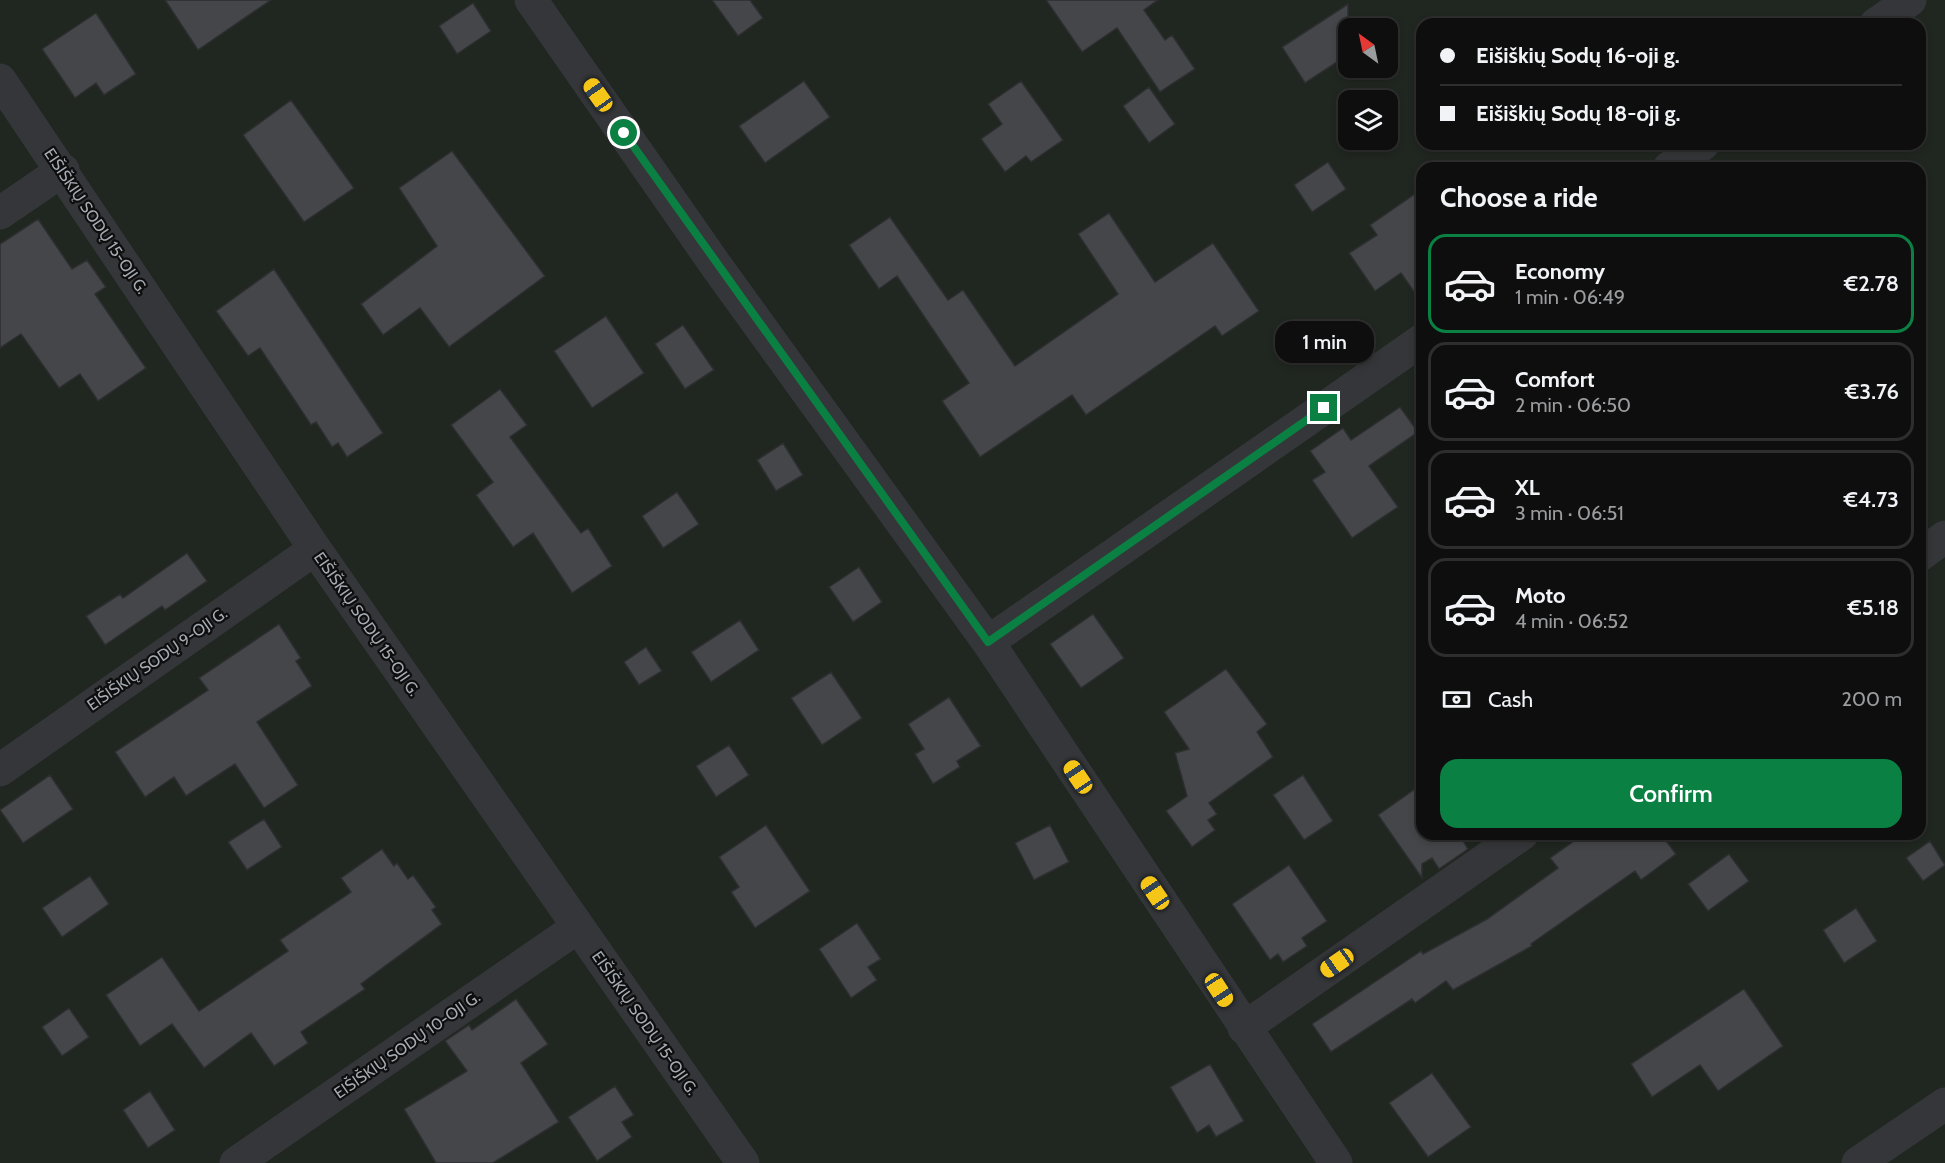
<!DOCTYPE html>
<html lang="en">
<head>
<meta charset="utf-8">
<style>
  body { margin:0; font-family:Cabin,sans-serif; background:#1c1c1d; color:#f1f3f6; height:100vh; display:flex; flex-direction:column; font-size:22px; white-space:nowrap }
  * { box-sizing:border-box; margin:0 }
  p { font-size:20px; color:#9b9c9e }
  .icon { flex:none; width:33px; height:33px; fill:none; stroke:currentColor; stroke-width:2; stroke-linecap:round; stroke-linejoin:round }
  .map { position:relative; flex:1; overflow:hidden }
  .details { position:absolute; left:1416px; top:162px; width:510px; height:678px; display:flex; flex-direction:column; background:#0e0e0f; border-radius:18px; box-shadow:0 3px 9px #0003,0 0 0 2px #2e2e2f }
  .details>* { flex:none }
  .guide { position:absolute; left:1416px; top:18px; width:510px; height:132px; border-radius:18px; box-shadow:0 3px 9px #0003,0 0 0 2px #2e2e2f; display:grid; align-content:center; height:132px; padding:0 24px; background:#0e0e0f }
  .needle { width:39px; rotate:327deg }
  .fabs { position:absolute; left:1338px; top:18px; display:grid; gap:12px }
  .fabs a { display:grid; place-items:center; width:60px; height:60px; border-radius:12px; background:#0e0e0f; box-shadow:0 3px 9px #0003,0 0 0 2px #2e2e2f; font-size:30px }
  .end { position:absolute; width:27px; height:27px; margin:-14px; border:8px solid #0b8043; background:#fff; box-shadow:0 0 0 3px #fff }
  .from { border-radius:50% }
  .bubble { position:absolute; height:42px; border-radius:18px; background:#0e0e0f; box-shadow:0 3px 9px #0003,0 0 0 2px #2e2e2f; font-size:20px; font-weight:600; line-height:42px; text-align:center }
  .car { position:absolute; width:18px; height:36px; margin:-18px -9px; border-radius:8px; box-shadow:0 0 4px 2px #0007; background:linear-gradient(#f5c518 24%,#345 0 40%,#f5c518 0 76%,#345 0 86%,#f5c518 0) }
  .guide b { display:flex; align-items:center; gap:21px; height:57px; font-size:22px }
  .guide b+b { border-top:2px solid #2e2e2f }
  .guide i { width:15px; height:15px; background:#f1f3f6 }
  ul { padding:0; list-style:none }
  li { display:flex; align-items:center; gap:18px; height:99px; margin:0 12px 9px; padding:0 12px; border:3px solid #2e2e2f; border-radius:18px }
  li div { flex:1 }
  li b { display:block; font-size:22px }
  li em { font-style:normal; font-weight:600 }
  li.active { border-color:#0b8043 }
  li>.icon { width:54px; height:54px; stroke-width:1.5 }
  h2 { padding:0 24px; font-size:27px; line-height:72px }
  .pay { display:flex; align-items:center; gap:15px; height:66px; padding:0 24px; font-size:22px }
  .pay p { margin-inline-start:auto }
  .action { display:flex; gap:12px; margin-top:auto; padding:12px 24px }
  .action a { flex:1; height:69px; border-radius:18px; background:#0b8043; color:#fff; font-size:24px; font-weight:600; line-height:69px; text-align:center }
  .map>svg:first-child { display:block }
  .green { fill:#202620; fill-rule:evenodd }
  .building { fill:#454649; stroke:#2d2e30; stroke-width:1.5 }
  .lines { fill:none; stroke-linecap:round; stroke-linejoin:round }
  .minor { stroke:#343639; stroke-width:33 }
  .route { stroke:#0b8043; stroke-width:8 }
  .labels { text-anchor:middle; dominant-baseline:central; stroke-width:4.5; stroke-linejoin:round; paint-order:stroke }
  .street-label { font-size:16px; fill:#a6acb3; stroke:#0e0e0f }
</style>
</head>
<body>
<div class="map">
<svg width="1945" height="1163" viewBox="0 0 1945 1163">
  <rect width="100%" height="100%" fill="#131314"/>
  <path class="green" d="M0,0H1945V1163H0ZM1422,24H1920V144H1422ZM1348,28H1388V68H1348ZM1348,100H1388V140H1348ZM1422,168H1920V834H1422Z"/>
  <path class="building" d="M165,0H271L198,50Z
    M712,0H750L763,18L738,36Z
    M1046,0H1158L1144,10L1165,40L1172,35L1195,69L1160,92L1117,28L1082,52Z
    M473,3L491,31L457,54L439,26Z
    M1348,4V55L1305,83L1282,47Z
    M96,13L136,74L104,95L96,83L75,98L42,49Z
    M804,81L830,117L765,163L739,126Z
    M1021,81L1063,140L1031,162L1026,156L1005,172L981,139L1002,124L988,104Z
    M1149,87L1175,124L1149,143L1123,106Z
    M291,100L354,188L304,222L243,135Z
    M452,151L545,276L449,347L420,308L383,335L361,304L437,246L399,188Z
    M1328,162L1346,189L1312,212L1294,185Z
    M1422,189V303L1401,273L1375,291L1349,253L1377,235L1370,225Z
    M1109,213L1155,282L1213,243L1259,311L1222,336L1215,326L1086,415L1072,395L980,457L942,401L969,383L897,276L879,289L849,245L890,217L948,300L963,290L1015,366L1118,294L1078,234Z
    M38,219L72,269L87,260L106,287L95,294L146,368L98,401L80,374L59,388L21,334L0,348V244Z
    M274,269L383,433L347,457L338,443L332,447L316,422L311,425L260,348L248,356L216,311Z
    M606,316L644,373L592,408L554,351Z
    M683,325L714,370L685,389L655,344Z
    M500,389L527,425L510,437L581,533L588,528L612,566L572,593L533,533L513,547L476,495L493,482L451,425Z
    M1400,407L1418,432L1369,466L1398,507L1352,538L1312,480L1325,472L1310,451L1343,428L1351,440Z
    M783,443L803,475L776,491L757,460Z
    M677,492L699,524L663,548L642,516Z
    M187,553L207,581L165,610L162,606L105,645L86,616L120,594L123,598Z
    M859,567L882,602L853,622L829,587Z
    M1093,614L1124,658L1081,688L1050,644Z
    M740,620L759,650L711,682L691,652Z
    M279,624L301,658L296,661L312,686L257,722L298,785L264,808L235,764L186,796L174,777L145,797L115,752L208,690L199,678Z
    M646,647L662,671L639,685L624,662Z
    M1226,669L1267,724L1257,732L1273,757L1209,803L1217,814L1208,820L1215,830L1192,847L1166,811L1187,796L1175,753L1189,749L1164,712Z
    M831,672L862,718L822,745L791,698Z
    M949,697L981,746L957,761L960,767L933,784L915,754L924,749L908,724Z
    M729,745L749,775L716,797L696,766Z
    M50,775L73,809L23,843L0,810Z
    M1303,775L1333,821L1304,840L1273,795Z
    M1422,784V834H1466L1461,837L1468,849L1439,869L1432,858L1422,864V878L1378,815Z
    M264,819L282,847L247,870L228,842Z
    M766,825L810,891L755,928L731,892L739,887L719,857Z
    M1050,825L1069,862L1034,880L1015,843Z
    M1584,834H1661L1676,854L1641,880L1635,871L1531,944L1532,946L1453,990L1446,981L1415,1003L1412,999L1331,1052L1312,1024L1421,951L1423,954L1487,919L1558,868L1550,858Z
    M1930,841L1945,865L1923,881L1906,858Z
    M382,849L394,866L397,863L408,879L413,875L436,907L432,910L442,924L361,984L365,989L301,1032L308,1043L274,1066L251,1033L204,1068L172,1024L140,1046L106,995L162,957L199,1011L288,951L280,940L351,892L341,878Z
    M1729,854L1749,881L1708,911L1688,884Z
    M1289,865L1327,921L1302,938L1307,946L1283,962L1278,954L1270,960L1232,904Z
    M90,876L109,904L62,937L42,908Z
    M1856,908L1877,941L1844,963L1823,930Z
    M857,923L881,959L868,967L877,980L851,998L819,949Z
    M1744,989L1783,1046L1718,1091L1700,1065L1652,1097L1631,1064Z
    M516,999L548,1044L521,1063L559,1122L493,1163H436L404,1109L467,1071L445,1041L469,1025L472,1030Z
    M69,1008L89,1037L62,1056L42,1027Z
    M1210,1064L1244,1121L1216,1137L1209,1125L1197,1133L1170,1087Z
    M1432,1073L1471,1127L1428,1157L1389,1103Z
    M615,1086L634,1115L622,1122L632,1137L597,1161L568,1117Z
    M150,1091L175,1130L148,1148L123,1110Z"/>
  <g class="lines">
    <path class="minor" d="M531,0L717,267L988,642L1336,1163
      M1876,24L1910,0
      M0,80L315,549L743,1163
      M1669,168L1703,144
      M0,213L63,170
      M1920,555L1945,537
      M988,642L1422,340
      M0,770L315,549
      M1244,1028L1522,834
      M236,1163L578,927
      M1858,1163L1945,1104"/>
  </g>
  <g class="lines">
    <path class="route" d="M624,133L988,642L1324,408"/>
  </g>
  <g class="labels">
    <g class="street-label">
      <text transform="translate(96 221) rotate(56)">EIŠIŠKIŲ SODŲ 15-OJI G.</text>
      <text transform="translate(367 624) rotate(55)">EIŠIŠKIŲ SODŲ 15-OJI G.</text>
      <text transform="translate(157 659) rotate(-35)">EIŠIŠKIŲ SODŲ 9-OJI G.</text>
      <text transform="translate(645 1023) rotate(55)">EIŠIŠKIŲ SODŲ 15-OJI G.</text>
      <text transform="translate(407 1045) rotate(-35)">EIŠIŠKIŲ SODŲ 10-OJI G.</text>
    </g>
  </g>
</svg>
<div class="fabs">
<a><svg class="needle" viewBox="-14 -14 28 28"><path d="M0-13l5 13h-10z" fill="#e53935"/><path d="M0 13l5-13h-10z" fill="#9b9c9e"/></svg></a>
<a><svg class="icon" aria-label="layers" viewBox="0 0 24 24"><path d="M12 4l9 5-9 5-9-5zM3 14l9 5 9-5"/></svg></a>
</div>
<i class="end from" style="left:624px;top:133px"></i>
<i class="end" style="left:1324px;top:408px"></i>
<div class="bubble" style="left:1275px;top:321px;width:99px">1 min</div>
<i class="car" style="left:598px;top:95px;rotate:325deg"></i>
<i class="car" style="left:1078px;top:777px;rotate:326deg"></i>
<i class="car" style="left:1155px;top:893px;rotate:326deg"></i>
<i class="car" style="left:1337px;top:963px;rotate:235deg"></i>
<i class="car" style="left:1219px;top:990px;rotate:147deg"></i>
<div class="guide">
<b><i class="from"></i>Eišiškių Sodų 16-oji g.</b>
<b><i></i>Eišiškių Sodų 18-oji g.</b>
</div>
<section class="details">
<h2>Choose a ride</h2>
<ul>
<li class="active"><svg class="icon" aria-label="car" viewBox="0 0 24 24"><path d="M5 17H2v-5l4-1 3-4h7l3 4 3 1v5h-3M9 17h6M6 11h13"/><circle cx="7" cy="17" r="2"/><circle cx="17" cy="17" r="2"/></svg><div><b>Economy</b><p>1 min · 06:49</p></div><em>€2.78</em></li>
<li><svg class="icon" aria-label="car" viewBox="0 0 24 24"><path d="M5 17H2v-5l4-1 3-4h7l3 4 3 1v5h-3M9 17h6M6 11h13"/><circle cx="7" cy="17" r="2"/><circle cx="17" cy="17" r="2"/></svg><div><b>Comfort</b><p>2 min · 06:50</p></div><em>€3.76</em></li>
<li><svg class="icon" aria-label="car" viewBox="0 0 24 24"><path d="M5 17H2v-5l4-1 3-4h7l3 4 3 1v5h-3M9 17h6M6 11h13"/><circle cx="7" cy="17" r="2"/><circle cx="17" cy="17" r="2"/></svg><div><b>XL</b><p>3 min · 06:51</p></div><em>€4.73</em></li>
<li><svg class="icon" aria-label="car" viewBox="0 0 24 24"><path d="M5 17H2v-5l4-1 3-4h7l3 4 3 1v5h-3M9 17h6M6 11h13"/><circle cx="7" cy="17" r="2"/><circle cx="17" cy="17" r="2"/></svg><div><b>Moto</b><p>4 min · 06:52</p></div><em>€5.18</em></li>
</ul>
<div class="pay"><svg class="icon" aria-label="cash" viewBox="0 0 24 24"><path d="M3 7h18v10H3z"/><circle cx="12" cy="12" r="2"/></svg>Cash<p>200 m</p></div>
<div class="action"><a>Confirm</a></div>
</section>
</div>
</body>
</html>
